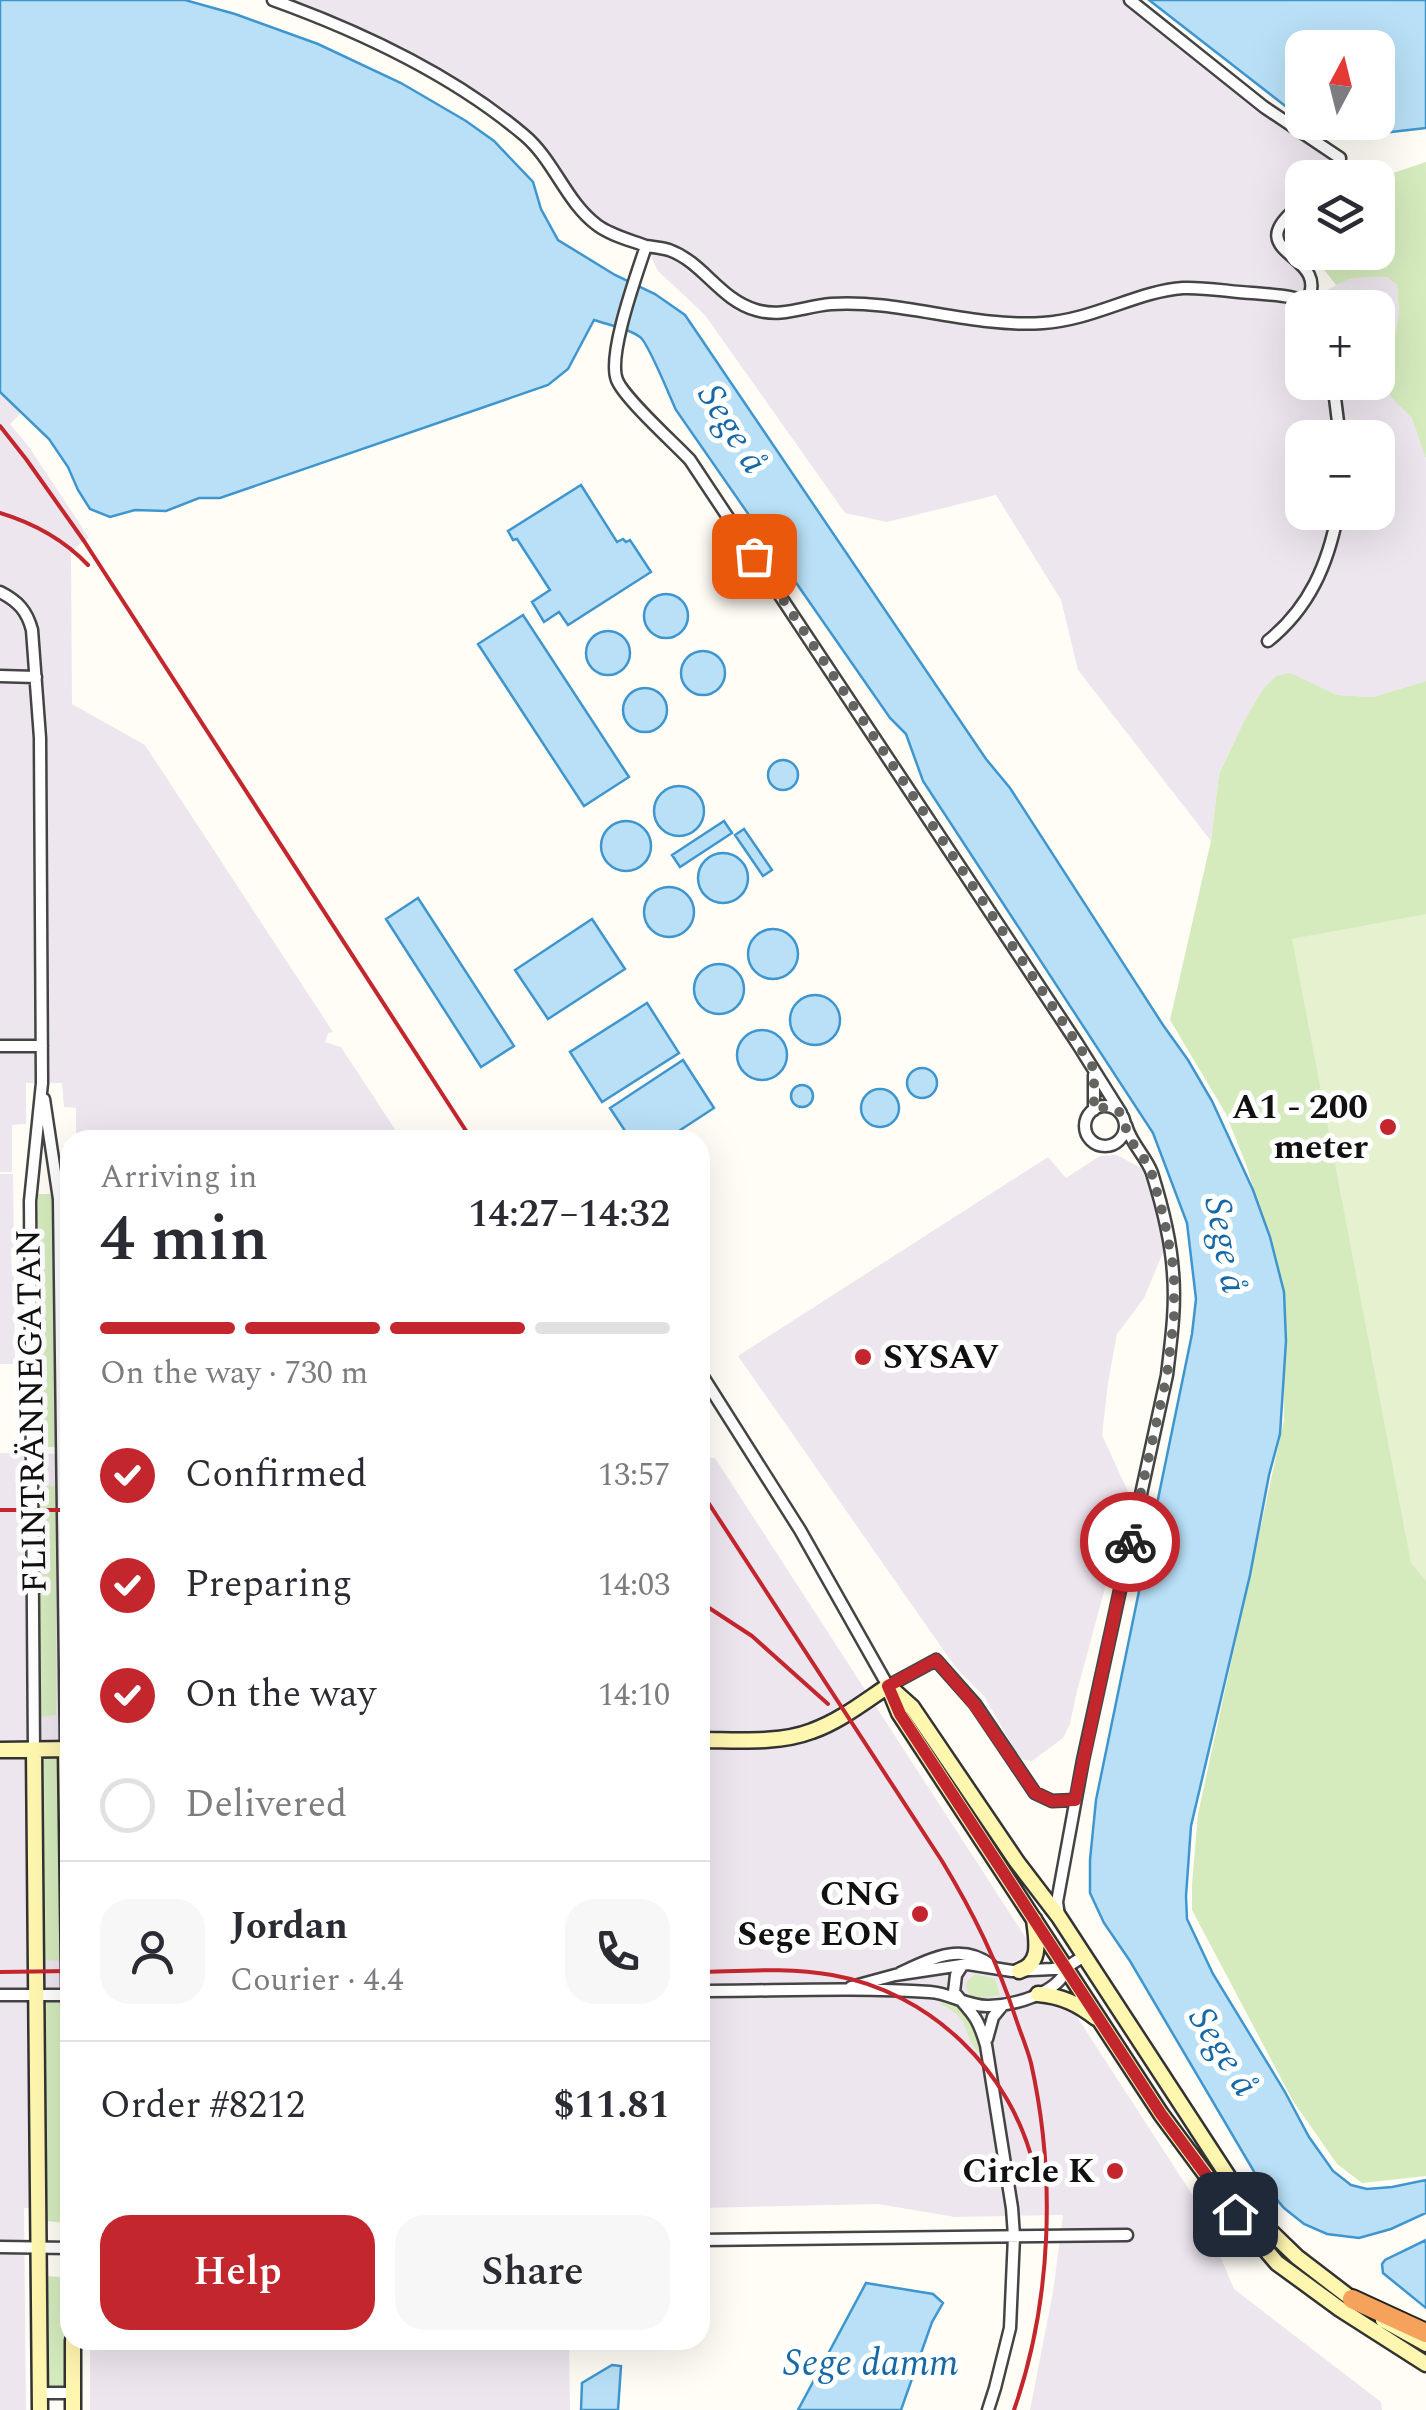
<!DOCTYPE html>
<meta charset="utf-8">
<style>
body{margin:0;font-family:Spectral,serif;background:#f7f7f7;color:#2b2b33;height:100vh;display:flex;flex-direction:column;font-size:38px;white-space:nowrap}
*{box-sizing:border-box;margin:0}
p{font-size:32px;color:#7c7c81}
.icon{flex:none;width:55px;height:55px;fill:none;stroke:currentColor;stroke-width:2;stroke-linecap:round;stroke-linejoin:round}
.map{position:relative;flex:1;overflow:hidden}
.drawer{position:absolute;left:60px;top:1130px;width:650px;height:1220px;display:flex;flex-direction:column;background:#fff;border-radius:30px;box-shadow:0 10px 40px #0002}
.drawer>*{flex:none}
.needle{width:65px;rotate:7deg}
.controls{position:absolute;left:1285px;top:30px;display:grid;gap:20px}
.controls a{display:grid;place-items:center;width:110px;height:110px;border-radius:20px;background:#fff;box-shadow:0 10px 40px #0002;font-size:50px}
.pin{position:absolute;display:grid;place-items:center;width:85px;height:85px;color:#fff;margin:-42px;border-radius:20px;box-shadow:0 5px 15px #0006}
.courier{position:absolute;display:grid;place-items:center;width:100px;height:100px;margin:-50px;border:8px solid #c4262e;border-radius:50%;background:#fff;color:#222;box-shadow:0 2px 12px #0007}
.overview em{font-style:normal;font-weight:600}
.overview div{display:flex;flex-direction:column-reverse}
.overview{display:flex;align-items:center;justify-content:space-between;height:170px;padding:0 40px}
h1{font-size:65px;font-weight:600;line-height:75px}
.bar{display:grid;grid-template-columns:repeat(4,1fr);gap:15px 10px;align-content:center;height:120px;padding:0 40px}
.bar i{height:12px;border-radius:8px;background:#e1e1e2}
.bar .on{background:#c4262e}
.bar p{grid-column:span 4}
.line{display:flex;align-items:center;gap:25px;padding:0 40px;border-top:2px solid #e1e1e2}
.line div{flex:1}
.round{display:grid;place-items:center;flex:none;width:105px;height:105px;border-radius:30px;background:#f7f7f7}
ol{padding:0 40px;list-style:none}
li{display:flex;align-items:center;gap:30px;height:110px}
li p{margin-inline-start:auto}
li .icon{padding:10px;border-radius:50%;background:#c4262e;color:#fff;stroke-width:4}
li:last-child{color:#7c7c81}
li i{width:55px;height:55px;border:5px solid #e1e1e2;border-radius:50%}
.primary-button{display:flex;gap:20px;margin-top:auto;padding:20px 40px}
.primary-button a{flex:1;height:115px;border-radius:30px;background:#c4262e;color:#fff;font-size:40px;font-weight:600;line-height:115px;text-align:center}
.primary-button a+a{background:#f7f7f7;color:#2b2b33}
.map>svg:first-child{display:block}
.industrial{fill:#eee6ef;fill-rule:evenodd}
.green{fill:#d5ebbd}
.pitch{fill:#e6f2cf}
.water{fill:#b9e0f7;stroke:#3f96cf;stroke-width:2.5}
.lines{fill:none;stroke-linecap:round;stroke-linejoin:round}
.street-casing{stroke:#444;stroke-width:15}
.secondary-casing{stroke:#333;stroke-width:19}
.highway-casing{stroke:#222;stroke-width:22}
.street{stroke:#fff;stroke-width:10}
.secondary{stroke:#fff6b0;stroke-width:14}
.highway{stroke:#f5a25d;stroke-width:18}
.rail{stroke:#c4262e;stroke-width:4}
.done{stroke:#646461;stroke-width:10;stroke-dasharray:0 18}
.route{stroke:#c4262e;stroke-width:12}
.poi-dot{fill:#c4262e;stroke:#fff;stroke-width:4}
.labels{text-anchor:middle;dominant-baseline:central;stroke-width:10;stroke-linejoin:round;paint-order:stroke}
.poi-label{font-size:35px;font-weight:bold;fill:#111;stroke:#fff;text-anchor:end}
.street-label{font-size:35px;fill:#111;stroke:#fff}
.water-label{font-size:38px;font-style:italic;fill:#1768a6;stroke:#fff}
</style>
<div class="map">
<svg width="1426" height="2410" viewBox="0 0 1426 2410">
<rect width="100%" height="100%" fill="#fffdf5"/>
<path class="industrial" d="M273,0H1130L1340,158L1335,177L1302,178V204L1276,232L1303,266L1309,299L1351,278L1387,277L1397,285L1399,313L1392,350L1426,459V681L1373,697L1337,695L1320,688L1263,689L1245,719L1219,774L1211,841L1078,670L1061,600L996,495L887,522L845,513L705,315L658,271L646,246L599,227L543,156L445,80ZM1302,308H1378V382H1302ZM1302,438H1378V512H1302Z
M0,392L21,413L10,424L29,447L89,538L77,546L71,554L72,704L145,745L333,1032L328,1033L325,1042L341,1047L402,1140H76V1108L64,1107L62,1083H26V1124L12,1125V1172H0Z
M1117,1155L1141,1168L1158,1204L1167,1243L1144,1298L1117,1334L1108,1383L1102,1435L1130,1496L1076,1695L1070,1724L1063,1738L1032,1761L1020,1759L984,1696L956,1668L738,1356L1048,1157L1066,1178L1100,1156Z
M0,1174H13L14,1247L11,1250L12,1275L14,1277L15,1359H13V1364H0Z
M0,1453L70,1454V2209L24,2208L26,2410H0Z
M700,1458H715L1197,2202L1234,2289L1381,2402L1382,2410H1030L1053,2292L1063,2215L955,2217L878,2204L700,2208Z
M90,2340H569L570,2410H90Z"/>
<path class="green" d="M1426,162V459L1412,418L1390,396L1392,350L1399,313L1397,285L1387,277L1352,278L1336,285L1311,253L1378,252V178Z
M1290,673L1337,695L1373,697L1426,681V2176L1362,2183L1337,2164L1293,2101L1192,1910V1884L1198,1814L1284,1420V1292L1247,1167L1226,1114L1170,1020L1211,841L1219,774L1245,719L1263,689L1276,676Z
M38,1194H52L55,1447H37Z
M37,1485L56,1486V1715L39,1717Z
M40,1756H59L62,1961L43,1960Z
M975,1974L995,1979L1000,1995L976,1999C968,1996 965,1990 967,1981Z
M939,1997C970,2007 974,2023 980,2053C961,2038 974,2019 942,2005Z
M42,2000H63L66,2223L46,2221Z
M45,2276L61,2277L67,2388L45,2389Z"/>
<path class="pitch" d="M1426,914V1581L1411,1563L1292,939Z"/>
<path class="water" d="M0,0H185L235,14L318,44L401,83L466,121L494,141L533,182L541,209L558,240L615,275L655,294L685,315L986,759L1010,788L1163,1025L1188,1060L1212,1101L1253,1190L1270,1237L1284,1292L1286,1341L1280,1434L1269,1475L1250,1575L1191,1826L1186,1896L1187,1919L1213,1974L1285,2092L1309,2137L1333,2171L1351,2185L1367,2189L1392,2187L1426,2180V2213L1391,2229L1359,2238L1327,2234L1304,2224L1284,2208L1256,2175L1130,1961L1104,1923L1090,1893V1860L1096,1800L1192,1334L1196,1299L1187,1223L1153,1133L923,781L906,734L890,718L676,410C670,397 648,342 640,337C628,328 608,325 594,320L568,369L548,385L220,498H199L166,511L135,510L110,517L90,509L78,490L68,467L49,439L0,392Z
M1149,0H1426V128L1356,136L1329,133L1309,123L1378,122V48H1302V119Z
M581,485L617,542L623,539L626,542L630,540L651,572L568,625L559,612L544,622L532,602L550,590L517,539L513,540L508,531Z
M644 616a22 22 0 1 1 44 0a22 22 0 1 1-44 0Z
M523,615L629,777L584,806L478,644Z
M586 653a22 22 0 1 1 44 0a22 22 0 1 1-44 0Z
M681 673a22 22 0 1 1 44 0a22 22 0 1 1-44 0Z
M623 710a22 22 0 1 1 44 0a22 22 0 1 1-44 0Z
M768 775a15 15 0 1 1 30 0a15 15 0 1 1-30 0Z
M654 811a25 25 0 1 1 50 0a25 25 0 1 1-50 0Z
M601 846a25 25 0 1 1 50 0a25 25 0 1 1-50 0Z
M724,821L732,833L680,867L672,855Z
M744,829L772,870L763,876L735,835Z
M698 878a25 25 0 1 1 50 0a25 25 0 1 1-50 0Z
M644 912a25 25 0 1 1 50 0a25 25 0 1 1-50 0Z
M418,898L514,1046L481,1067L386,919Z
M592,919L625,969L548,1019L515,970Z
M748 954a25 25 0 1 1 50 0a25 25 0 1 1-50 0Z
M694 989a25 25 0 1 1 50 0a25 25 0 1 1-50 0Z
M790 1020a25 25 0 1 1 50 0a25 25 0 1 1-50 0Z
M647,1003L679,1053L602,1102L570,1052Z
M737 1055a25 25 0 1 1 50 0a25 25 0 1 1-50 0Z
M683,1060L714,1108L665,1140H631L610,1108Z
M907 1083a15 15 0 1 1 30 0a15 15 0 1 1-30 0Z
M791 1096a11 11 0 1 1 22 0a11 11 0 1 1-22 0Z
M861 1108a19 19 0 1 1 38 0a19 19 0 1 1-38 0Z
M1426,2240V2308L1383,2273L1382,2264L1385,2260Z
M866,2283L933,2294L943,2303L932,2322L901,2410H798Z
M612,2365L621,2366L618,2410H581L582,2383Z"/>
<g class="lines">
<defs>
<path id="street" d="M273,0C359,31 454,76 524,135C554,160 566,202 597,225C610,235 630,240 646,246
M1130,0L1264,107L1340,158L1339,172L1335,178
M1302,204C1233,255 1333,252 1307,301
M1333,382L1340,438
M0,592C18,601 27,611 32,630L40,738L42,1083L30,1201L34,1750
M1268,641C1309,608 1328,565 1338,512
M0,676L36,677
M0,1046H42
M44,1099L59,1199L66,1749
M1085 1126a20 20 0 1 1 40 0a20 20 0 1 1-40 0Z
M1094,1110V1075
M1121,1113L1077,1043L690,460C674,443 624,398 617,380C607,355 637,274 646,246C653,247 662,248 669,250C703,262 720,300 756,310C782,318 805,306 831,304C899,299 972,328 1043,323C1093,320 1138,291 1183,288C1206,287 1230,292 1252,293C1275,295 1298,295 1318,308
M700,1372L800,1530L888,1686L936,1660L975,1704L1035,1793L1052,1801L1075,1800
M1059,1916L1057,1902L1083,1760L1167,1375C1171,1341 1176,1307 1173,1273C1171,1240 1162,1205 1152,1173C1146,1156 1131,1144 1126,1125
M962,1966L956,1975L954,1992C973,2015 977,2015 986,2045L1012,2208L1014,2236L1010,2328L995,2388L988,2410
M900,1973C930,1959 961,1942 991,1965
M851,1987L895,1975L968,1964L1012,1971L1052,1969L1067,1967L1084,1956
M700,1991C776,1991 854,1987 930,1992C950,1993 968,2007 989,2006C1014,2005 1058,1994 1067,1968
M0,1995H70
M987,2039L993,2017L1002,2006
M700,2240L1127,2235
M0,2247L70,2248
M40,2393H73"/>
<path id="secondary" d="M888,1686L899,1713L1161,2114L1235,2214L1277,2263L1340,2309L1426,2364
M893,1690L912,1707L1017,1862L1059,1917L1233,2184L1267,2228L1297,2257L1357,2303
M700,1740C736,1740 778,1744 812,1731C840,1721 864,1702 888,1686
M66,1749L70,2048
M0,1750L70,1749
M34,1750L40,2410
M1019,1971C1043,1963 1036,1939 1034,1919
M1038,1994C1062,1996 1078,2004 1096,2018
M1383,2320L1426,2344
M73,2340V2410"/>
<path id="highway" d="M1352,2299L1426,2333"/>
</defs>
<use href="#street" class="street-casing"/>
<use href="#secondary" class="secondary-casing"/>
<use href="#highway" class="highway-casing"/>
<use href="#street" class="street"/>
<use href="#secondary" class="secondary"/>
<use href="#highway" class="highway"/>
<path class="rail" d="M0,426L26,459L84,541L472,1140
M0,513C33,523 64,540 88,565
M700,1490L942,1861C974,1914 997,1961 1016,2019C1021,2034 1027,2048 1031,2063C1056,2175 1052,2301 1014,2410
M0,1510H70
M700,1602L752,1636L828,1704
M0,1972L70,1971
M700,1972C743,1971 789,1967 832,1975C930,1992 1011,2070 1034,2167"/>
</g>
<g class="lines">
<path class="done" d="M754,556L1094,1069V1110L1110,1106L1121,1113L1129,1138L1150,1167L1164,1218L1174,1271V1318L1167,1375L1130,1542"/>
<path class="route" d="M1130,1542L1075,1800L1052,1801L1035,1793L974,1704L936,1660L888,1686L900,1714L1161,2114L1235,2214"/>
</g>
<g class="poi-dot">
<circle cx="1388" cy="1127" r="10"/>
<circle cx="863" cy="1357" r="10"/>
<circle cx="920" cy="1914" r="10"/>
<circle cx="1115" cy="2171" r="10"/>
</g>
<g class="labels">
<g class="poi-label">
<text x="1368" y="1107">A1 - 200<tspan x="1368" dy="40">meter</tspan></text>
<text x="883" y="1357" text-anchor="start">SYSAV</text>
<text x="900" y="1894">CNG<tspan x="900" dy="40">Sege EON</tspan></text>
<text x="1095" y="2171">Circle K</text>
</g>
<g class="street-label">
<text transform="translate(32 1411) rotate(-91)">FLINTRÄNNEGATAN</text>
</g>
<g class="water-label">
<text transform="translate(732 429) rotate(58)">Sege å</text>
<text transform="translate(1225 1245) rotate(79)">Sege å</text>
<text transform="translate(1223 2052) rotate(58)">Sege å</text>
<text x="871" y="2364">Sege damm</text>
</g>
</g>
</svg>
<div class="controls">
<a><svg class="needle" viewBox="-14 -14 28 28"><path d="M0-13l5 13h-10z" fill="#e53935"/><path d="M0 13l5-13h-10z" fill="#7c7c81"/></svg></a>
<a><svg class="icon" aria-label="layers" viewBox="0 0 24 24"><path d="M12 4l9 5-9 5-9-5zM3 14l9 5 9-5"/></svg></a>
<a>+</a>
<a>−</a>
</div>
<div class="pin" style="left:754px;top:556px;background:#ea580c"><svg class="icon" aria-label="bag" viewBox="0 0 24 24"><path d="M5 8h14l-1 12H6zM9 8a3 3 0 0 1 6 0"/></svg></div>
<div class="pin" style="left:1235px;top:2214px;background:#1f2937"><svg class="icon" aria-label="home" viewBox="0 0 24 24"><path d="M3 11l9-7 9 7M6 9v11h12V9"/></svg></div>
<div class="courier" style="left:1130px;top:1542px"><svg class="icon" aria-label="bike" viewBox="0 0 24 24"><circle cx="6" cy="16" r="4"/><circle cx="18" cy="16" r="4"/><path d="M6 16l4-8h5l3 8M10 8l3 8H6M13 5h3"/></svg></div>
<section class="drawer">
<div class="overview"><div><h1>4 min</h1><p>Arriving in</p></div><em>14:27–14:32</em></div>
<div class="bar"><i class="on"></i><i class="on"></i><i class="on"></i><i></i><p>On the way · 730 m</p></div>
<ol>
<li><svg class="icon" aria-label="check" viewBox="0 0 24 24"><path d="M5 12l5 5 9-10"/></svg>Confirmed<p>13:57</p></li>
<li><svg class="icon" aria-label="check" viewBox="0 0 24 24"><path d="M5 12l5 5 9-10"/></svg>Preparing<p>14:03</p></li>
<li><svg class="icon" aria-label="check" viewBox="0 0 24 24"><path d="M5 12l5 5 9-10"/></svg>On the way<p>14:10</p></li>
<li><i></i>Delivered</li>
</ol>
<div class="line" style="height:180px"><a class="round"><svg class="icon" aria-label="person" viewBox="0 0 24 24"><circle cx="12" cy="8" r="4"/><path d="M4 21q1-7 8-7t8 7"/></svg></a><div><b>Jordan</b><p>Courier · 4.4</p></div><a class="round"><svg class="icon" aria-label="phone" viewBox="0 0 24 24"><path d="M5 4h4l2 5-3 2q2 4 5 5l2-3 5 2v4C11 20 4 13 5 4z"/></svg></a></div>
<div class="line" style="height:130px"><div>Order #8212</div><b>$11.81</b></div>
<div class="primary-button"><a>Help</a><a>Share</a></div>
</section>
</div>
